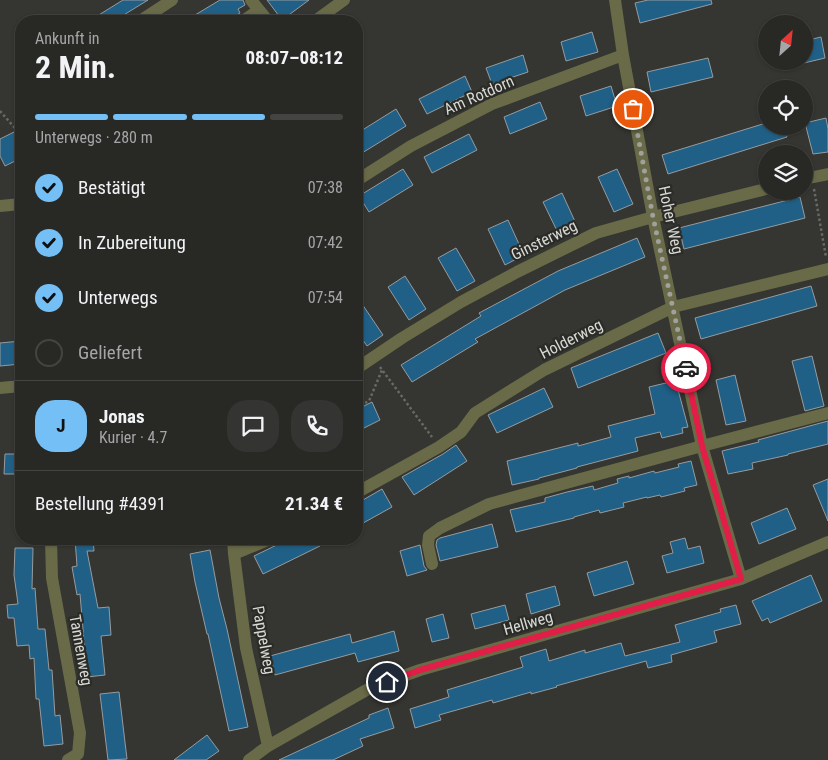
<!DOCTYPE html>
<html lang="de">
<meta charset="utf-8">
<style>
body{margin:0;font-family:"Roboto Condensed",sans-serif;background:#343432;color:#f1f3f6;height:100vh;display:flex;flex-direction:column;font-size:19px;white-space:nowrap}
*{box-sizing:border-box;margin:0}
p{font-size:16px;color:#a5a6a7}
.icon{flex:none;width:28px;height:28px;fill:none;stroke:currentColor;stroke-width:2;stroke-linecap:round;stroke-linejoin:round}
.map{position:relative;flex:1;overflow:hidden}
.sheet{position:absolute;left:15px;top:15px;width:348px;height:530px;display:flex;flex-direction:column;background:#282825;border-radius:20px;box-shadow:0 1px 4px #0004,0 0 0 1px #444442}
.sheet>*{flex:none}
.needle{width:32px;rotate:27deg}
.controls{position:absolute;left:758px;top:15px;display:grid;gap:10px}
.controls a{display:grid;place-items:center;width:55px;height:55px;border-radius:50%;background:#282825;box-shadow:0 1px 4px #0004,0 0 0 1px #444442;font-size:25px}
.pin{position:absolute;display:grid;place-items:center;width:42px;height:42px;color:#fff;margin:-21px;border:2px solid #fff;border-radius:50%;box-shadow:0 1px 5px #0007}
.courier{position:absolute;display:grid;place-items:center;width:50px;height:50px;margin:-25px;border:4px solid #e11d48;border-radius:50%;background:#fff;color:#222;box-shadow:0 1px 6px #0007}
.head em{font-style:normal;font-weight:700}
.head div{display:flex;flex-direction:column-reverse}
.head{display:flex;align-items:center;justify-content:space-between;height:85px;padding:0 20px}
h1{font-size:32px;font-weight:700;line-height:38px}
.bar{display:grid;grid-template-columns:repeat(4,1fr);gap:8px 5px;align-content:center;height:60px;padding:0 20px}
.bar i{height:6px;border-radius:4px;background:#444442}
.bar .selected{background:#74c0f6}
.bar p{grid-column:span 4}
.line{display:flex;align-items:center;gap:12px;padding:0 20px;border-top:1px solid #444442}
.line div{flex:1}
.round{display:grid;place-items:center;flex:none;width:52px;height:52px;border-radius:20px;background:#343432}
ol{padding:0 20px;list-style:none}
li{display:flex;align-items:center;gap:15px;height:55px}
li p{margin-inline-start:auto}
li .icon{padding:5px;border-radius:50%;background:#74c0f6;color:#111;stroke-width:4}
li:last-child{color:#a5a6a7}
li i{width:28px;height:28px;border:2px solid #444442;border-radius:50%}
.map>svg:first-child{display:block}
.building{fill:#206087;stroke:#969b9e}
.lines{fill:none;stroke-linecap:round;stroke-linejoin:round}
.path{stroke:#696965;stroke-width:2.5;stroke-dasharray:2.5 2.5;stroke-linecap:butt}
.minor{stroke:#696a47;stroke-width:12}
.done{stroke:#a0a09c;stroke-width:5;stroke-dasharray:0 9}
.route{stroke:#e11d48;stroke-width:6}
.labels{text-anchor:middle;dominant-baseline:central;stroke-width:4.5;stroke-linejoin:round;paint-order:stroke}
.street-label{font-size:16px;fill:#d9d9d6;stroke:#2b2b27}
</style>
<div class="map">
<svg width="828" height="760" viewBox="0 0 828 760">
<rect width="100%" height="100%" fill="#353531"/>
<path class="building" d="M123,0H148L114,21H89Z
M220,0H243L245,5L238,9L240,13L226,21H185Z
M267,0H309L282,20Z
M648,0H711L712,4L640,23L635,3Z
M592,32L598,52L566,61L561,42Z
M821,37L825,58L804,63V41Z
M523,55L528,72L492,84L486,68Z
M708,58L713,77L651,92L647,72Z
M465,76L472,92L427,114L419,99Z
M611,86L617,106L586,116L580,96Z
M540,102L547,119L510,134L504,117Z
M396,109L406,126L362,153L356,144V134Z
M826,118L828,129V152L813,154L805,123Z
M766,123V126H784L787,137L668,174L662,155Z
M14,132L21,148V158L5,166L0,156V139Z
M469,134L477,150L432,173L424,157Z
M403,169L413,185L369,212L359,196Z
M617,169L633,204L614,212L598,177Z
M562,193L578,228L560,237L543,202Z
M800,197L805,218L684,249L679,228Z
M508,220L524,255L505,265L488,229Z
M637,238L645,257L565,290L475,339L478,342L412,382L401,365L481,316L479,313L558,271Z
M456,248L475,281L457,291L438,258Z
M405,276L426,309L409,320L388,287Z
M811,286L817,306L701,339L695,318Z
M356,295L383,335L367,346L356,330Z
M658,333L666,353L578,388L571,368Z
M21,341V364L0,366V343Z
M812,356L824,406L805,411L792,361Z
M735,375L746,421L726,425L716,380Z
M670,382L672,387L677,386L688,427L682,428L683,433L662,438L660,432L635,438L638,451L577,467V468L539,478V479L512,485L507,461L578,443V446L611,437L608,426L655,414L649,387Z
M544,388L553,407L497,433L488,415Z
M372,402L380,420L356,432V410Z
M828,421V444L788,454V455L752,463L753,469L728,474L722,451L759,442L758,440Z
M456,445L467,461L414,495L402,477L443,454Z
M5,454H21V474H4Z
M691,461L697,485L684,488L685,491L661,497L660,495L647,498V497L623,503L624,507L600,513L599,510L574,517V518L516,532L510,510L545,502V498L567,492L593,486L594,490L618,483L617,479L629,476V478L654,471L655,473L679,467L678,464Z
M828,479V521L813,485Z
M382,489L392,507L356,527V504Z
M787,508L796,529L759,544L751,523Z
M492,524L498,547L440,561L436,545L437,540L440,538Z
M685,538L688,549L700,546L704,563L667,573L662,556L673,553L670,542Z
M75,539H93L94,551H87L98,608L109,607L111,635L101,636L105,675L87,677L80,594L77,595L72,567L77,566Z
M289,539H316L320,546L263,574L254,556Z
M420,545L424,566L427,570L407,576L400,551Z
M15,548H33L32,589L35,588L38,629H45L49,670H52L55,716L60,715L63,744L44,746L39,699H36L34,658L30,659L29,645L17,646L14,618H8L7,605L18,604L14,575Z
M210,550L219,598L227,629L248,727L229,731L208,634H207L195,582L190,554Z
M627,561L634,584L594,596L587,573Z
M811,575L822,601L770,623L768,618L762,621L752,601Z
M555,586L560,605L531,614L526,594Z
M505,605L509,620L475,629L471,614Z
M736,605L741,624L714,631L717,642L671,655L672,662L648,668L646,661L556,686L557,687L531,694V692L493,703L492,700L439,715L441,720L415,728L410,709L449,697L447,690L523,667L520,657L546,649L549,661L585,650V653L621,643L625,656L680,642L675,625L721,612L720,609Z
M443,614L449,638L432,642L426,619Z
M394,631L399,651L358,662L355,653L275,675L270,656L350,634L352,643Z
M119,692L127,759L108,760L100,694Z
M388,708L394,728L360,739L363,746L333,760H279L369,718V715Z
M207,735L219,751L206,760H174Z"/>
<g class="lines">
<path class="path" d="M0,111L21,135
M814,189L826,257
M380,367L432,437
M356,407L369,401L382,370"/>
<path class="minor" d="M251,0L268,21
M615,0L623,55L653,217L702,446L741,579
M143,21V19L172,0
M243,21L259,10
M315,21L344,0
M804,179L828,174
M356,181L411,146L492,104L623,55
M0,206L21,204
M356,369L402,338L461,302L517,272L596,233L653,217L766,189
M0,388L21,386
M356,493L439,447L461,432L475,413L544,370L673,307L828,269
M51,539L52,578L80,733L78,754L68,760
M233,539L234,554L246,648L268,746
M234,554L270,539
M432,564L428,545L429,536L440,528L489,504L702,446L828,413
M249,760L268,746L370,688L420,670L741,579L828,542"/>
</g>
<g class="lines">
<path class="done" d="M633,109L653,217L686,368"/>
<path class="route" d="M387,682L420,670L741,579L702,446L686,368"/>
</g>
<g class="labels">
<g class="street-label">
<text transform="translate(479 95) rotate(-24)">Am Rotdorn</text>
<text transform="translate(671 220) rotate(78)">Hoher Weg</text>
<text transform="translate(544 240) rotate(-26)">Ginsterweg</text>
<text transform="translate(571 339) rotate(-27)">Holderweg</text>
<text transform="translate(528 623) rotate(-16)">Hellweg</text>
<text transform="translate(264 640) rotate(80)">Pappelweg</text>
<text transform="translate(81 650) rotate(80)">Tannenweg</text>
</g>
</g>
</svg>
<div class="controls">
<a><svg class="needle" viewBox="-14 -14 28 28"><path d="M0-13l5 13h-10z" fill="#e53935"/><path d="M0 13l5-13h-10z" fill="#a5a6a7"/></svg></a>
<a><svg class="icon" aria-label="locate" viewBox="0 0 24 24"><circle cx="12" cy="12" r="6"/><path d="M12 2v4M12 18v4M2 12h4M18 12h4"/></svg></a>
<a><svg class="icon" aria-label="layers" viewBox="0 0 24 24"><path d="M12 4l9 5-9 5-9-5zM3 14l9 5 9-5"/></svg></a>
</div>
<div class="pin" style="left:633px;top:109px;background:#ea580c"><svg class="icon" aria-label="bag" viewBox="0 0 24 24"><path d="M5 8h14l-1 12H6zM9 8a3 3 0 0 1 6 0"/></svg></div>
<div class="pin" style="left:387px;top:682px;background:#1f2937"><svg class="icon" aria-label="home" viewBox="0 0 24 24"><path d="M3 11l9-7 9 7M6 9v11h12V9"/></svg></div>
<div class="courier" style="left:686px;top:368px"><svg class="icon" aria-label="car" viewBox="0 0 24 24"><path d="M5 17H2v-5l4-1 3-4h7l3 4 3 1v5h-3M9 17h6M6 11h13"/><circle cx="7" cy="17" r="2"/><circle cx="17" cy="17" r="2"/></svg></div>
<section class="sheet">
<div class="head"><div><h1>2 Min.</h1><p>Ankunft in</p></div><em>08:07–08:12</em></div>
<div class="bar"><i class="selected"></i><i class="selected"></i><i class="selected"></i><i></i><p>Unterwegs · 280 m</p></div>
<ol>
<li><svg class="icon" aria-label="check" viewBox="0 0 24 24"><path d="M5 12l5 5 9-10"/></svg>Bestätigt<p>07:38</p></li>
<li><svg class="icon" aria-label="check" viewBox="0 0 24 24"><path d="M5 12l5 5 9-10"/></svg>In Zubereitung<p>07:42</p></li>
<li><svg class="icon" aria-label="check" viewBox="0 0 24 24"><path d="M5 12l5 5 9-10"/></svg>Unterwegs<p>07:54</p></li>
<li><i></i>Geliefert</li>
</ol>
<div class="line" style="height:90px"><b class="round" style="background:#74c0f6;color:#111">J</b><div><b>Jonas</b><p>Kurier · 4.7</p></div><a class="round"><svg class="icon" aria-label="chat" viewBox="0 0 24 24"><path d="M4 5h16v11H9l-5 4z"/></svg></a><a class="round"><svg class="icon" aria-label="phone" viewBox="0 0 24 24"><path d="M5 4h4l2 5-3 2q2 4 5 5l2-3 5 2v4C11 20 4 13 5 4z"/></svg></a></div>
<div class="line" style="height:65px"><div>Bestellung #4391</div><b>21.34 €</b></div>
</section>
</div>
